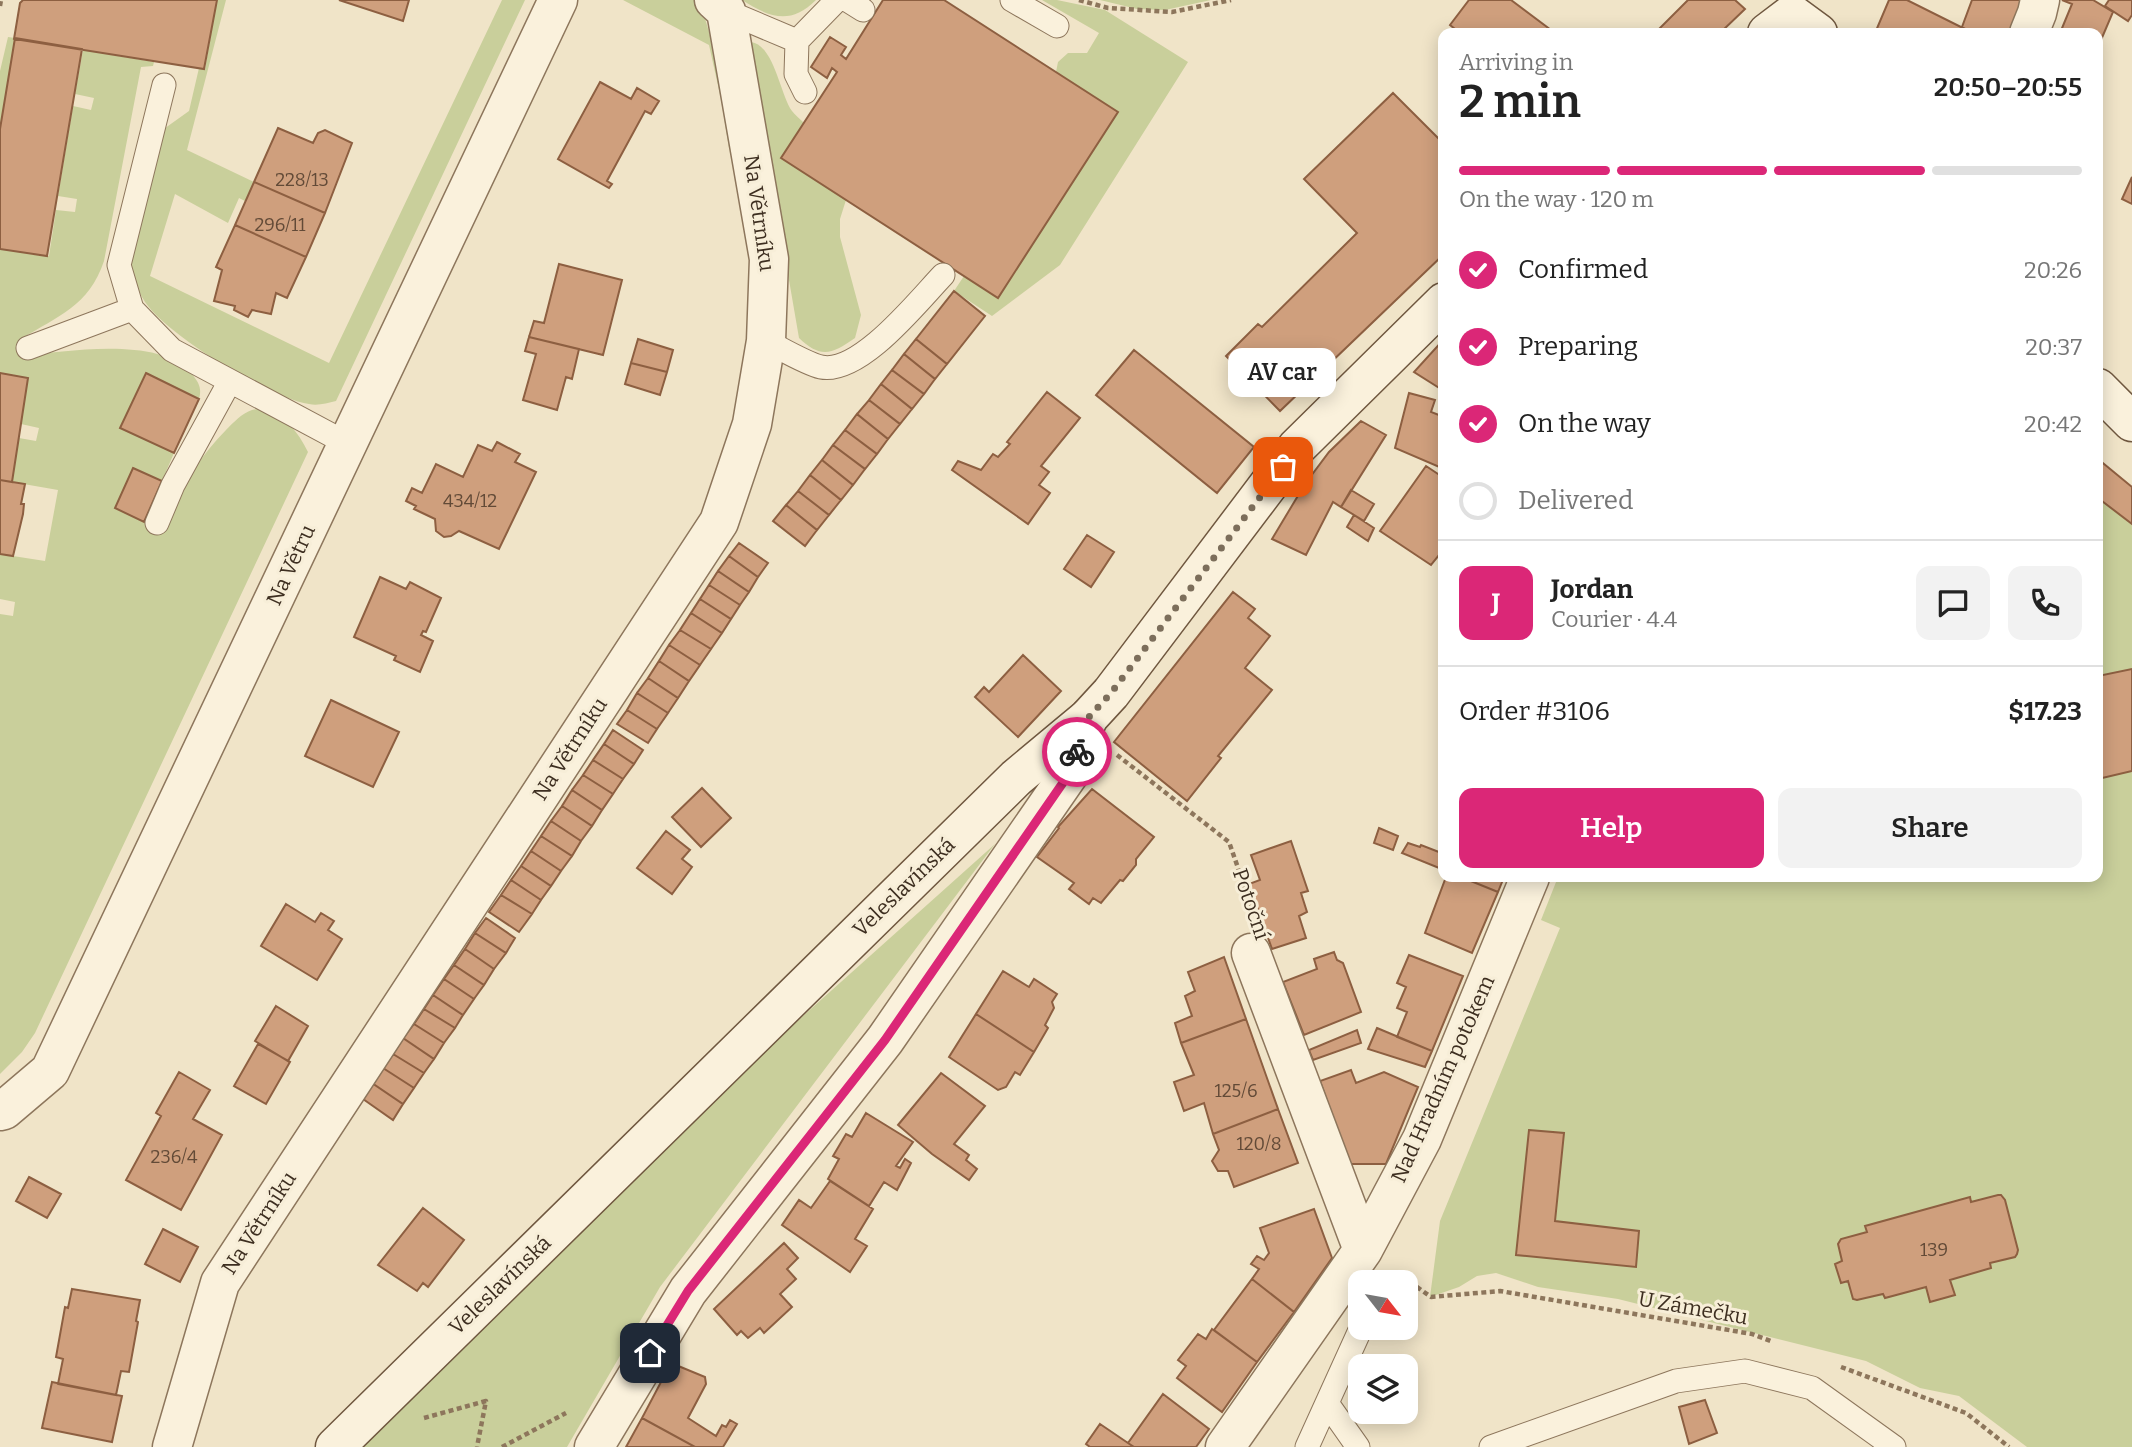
<!DOCTYPE html>
<meta charset="utf-8">
<style>
body{margin:0;font-family:Bitter,serif;background:#f2f2f2;color:#222;height:100vh;display:flex;flex-direction:column;font-size:26px;white-space:nowrap}
*{box-sizing:border-box;margin:0}
p{font-size:23px;color:#767676}
.icon{flex:none;width:38px;height:38px;fill:none;stroke:currentColor;stroke-width:2;stroke-linecap:round;stroke-linejoin:round}
.map{position:relative;flex:1;overflow:hidden}
.drawer{position:absolute;left:1438px;top:28px;width:665px;height:854px;display:flex;flex-direction:column;background:#fff;border-radius:14px;box-shadow:0 4px 18px #0003}
.drawer>*{flex:none}
.needle{width:46px;rotate:121deg}
.controls{position:absolute;left:1348px;top:1270px;display:grid;gap:14px}
.controls a{display:grid;place-items:center;width:70px;height:70px;border-radius:14px;background:#fff;box-shadow:0 4px 18px #0003;font-size:35px}
.pin{position:absolute;display:grid;place-items:center;width:60px;height:60px;color:#fff;margin:-30px;border-radius:14px;box-shadow:0 4px 10px #0006}
.courier{position:absolute;display:grid;place-items:center;width:70px;height:70px;margin:-35px;border:5px solid #db2777;border-radius:50%;background:#fff;color:#222;box-shadow:0 2px 9px #0007}
.bubble{position:absolute;height:49px;border-radius:14px;background:#fff;box-shadow:0 4px 18px #0003;font-size:23px;font-weight:600;line-height:49px;text-align:center}
.overview em{font-style:normal;font-weight:600}
.overview div{display:flex;flex-direction:column-reverse}
.overview{display:flex;align-items:center;justify-content:space-between;height:119px;padding:0 21px}
h1{font-size:46px;font-weight:600;line-height:52px}
.bar{display:grid;grid-template-columns:repeat(4,1fr);gap:10px 7px;align-content:center;height:84px;padding:0 21px}
.bar i{height:9px;border-radius:5px;background:#e0e0e0}
.bar .current{background:#db2777}
.bar p{grid-column:span 4}
.line{display:flex;align-items:center;gap:18px;padding:0 21px;border-top:2px solid #e0e0e0}
.line div{flex:1}
.round{display:grid;place-items:center;flex:none;width:74px;height:74px;border-radius:14px;background:#f2f2f2}
ol{padding:0 21px;list-style:none}
li{display:flex;align-items:center;gap:21px;height:77px}
li p{margin-inline-start:auto}
li .icon{padding:7px;border-radius:50%;background:#db2777;color:#fff;stroke-width:4}
li:last-child{color:#767676}
li i{width:38px;height:38px;border:4px solid #e0e0e0;border-radius:50%}
.button{display:flex;gap:14px;margin-top:auto;padding:14px 21px}
.button a{flex:1;height:80px;border-radius:14px;background:#db2777;color:#fff;font-size:28px;font-weight:600;line-height:80px;text-align:center}
.button a+a{background:#f2f2f2;color:#222}
.map>svg:first-child{display:block}
.green{fill:#c9cf9b;fill-rule:evenodd}
.building{fill:#cf9f7d;stroke:#8d5f41;stroke-width:2}
.lines{fill:none;stroke-linecap:round;stroke-linejoin:round}
.lane-casing{stroke:#8d765c;stroke-width:25}
.street-casing{stroke:#8d765c;stroke-width:41}
.secondary-casing{stroke:#6f573f;stroke-width:41}
.path{stroke:#8d765c;stroke-width:4.5;stroke-dasharray:5 3.5;stroke-linecap:butt}
.lane{stroke:#faf1dc;stroke-width:23}
.street{stroke:#faf1dc;stroke-width:38}
.secondary{stroke:#faf1dc;stroke-width:38}
.done{stroke:#7c6e5b;stroke-width:7;stroke-dasharray:0 12.6}
.route{stroke:#db2777;stroke-width:9}
.labels{text-anchor:middle;dominant-baseline:central;stroke-width:6;stroke-linejoin:round;paint-order:stroke}
.number-label{font-size:18px;fill:#624a37}
.street-label{font-size:21px;fill:#3d2e20;stroke:#f7eed8}
</style>
<div class="map">
<svg width="2132" height="1447" viewBox="0 0 2132 1447">
<rect width="100%" height="100%" fill="#f0e4c8"/>
<path class="green" d="M217,0H226L187,150L254,182L245,201L239,198L228,223L175,194L150,276L329,363L502,0H525L336,401C327,403 318,406 309,404C269,398 167,335 145,302C136,288 132,272 130,256L161,131L189,111L199,68L205,69Z
M623,0H695L702,8L720,70L730,154L721,99L709,45Z
M742,0H816C790,26 769,17 742,0Z
M1042,0H1057L1105,10L1188,62L1060,265L992,316L954,291L964,276L998,298L1118,112L1056,72L1058,62L1068,53H1087L1099,33Z
M1100,0H1211L1165,10L1137,9Z
M8,37L15,38L0,130V71Z
M751,42C774,45 780,94 792,111C795,115 800,119 804,123L782,158L846,200L840,219V237L861,315L855,338C832,354 821,359 799,338L749,48Z
M83,50L154,62L153,66L141,67L104,261C89,306 58,316 21,339L23,356C68,351 161,336 192,374C199,383 202,388 199,399L145,374L120,427L174,453L162,481L133,469L144,522L163,529C179,490 197,460 226,430C233,423 242,413 252,410C278,403 299,433 308,452L35,1033L22,1052L0,1074V614L13,616L15,602L0,599V554L45,561L58,490L12,482L19,438L36,441L39,428L21,424L28,378L0,373V248L49,256L56,210L75,212L77,199L58,196L73,106L91,110L94,98L75,94Z
M2098,498L2132,524V669L2098,676Z
M2132,771V1447H2027L1959,1396L1920,1388L1866,1361L1618,1299L1538,1287L1496,1273L1477,1276L1459,1287L1430,1297L1440,1221L1560,928L1541,920L1558,877H2098V779ZM1529,1130L1564,1134L1555,1221L1639,1231L1636,1266L1516,1254ZM1998,1195H2002L2005,1200L2018,1250L2015,1257L1990,1263L1991,1268L1950,1280L1954,1295L1930,1302L1926,1287L1885,1298L1883,1294L1857,1300L1853,1299L1848,1281L1841,1282L1835,1264L1842,1261L1838,1243L1842,1239L1867,1232L1866,1226L1970,1197L1971,1202Z
M995,844L660,1287L567,1447H359L765,1050Z"/>
<path class="building" d="M23,0H217L204,69L14,39L20,3Z
M339,0H409L403,21Z
M883,0H944L1118,112L998,298L781,158L837,72L832,68L827,78L811,67L830,37L846,47L841,55L846,59Z
M1469,0H1511L1555,33H1460L1450,25Z
M1688,0H1735L1745,9L1720,33H1657L1656,32Z
M1889,0H1907L1969,31L1968,33H1875Z
M1972,0H2027L2016,33H1968L1969,31L1962,27Z
M2062,0H2093L2113,12L2098,47V33H2060L2072,4Z
M2109,0H2132V15L2128,21L2105,6Z
M15,38L82,49L47,256L0,249V129Z
M600,82L631,99L637,88L659,101L651,114L645,111L607,181L612,184L609,188L558,159Z
M1393,93L1444,144V254L1280,411L1226,356L1258,324L1262,327L1357,233L1304,179Z
M278,128L313,143L318,133L325,130L352,143L325,213L254,182Z
M2132,177V204L2122,199Z
M254,182L325,213L306,257L235,225Z
M235,225L306,257L287,298L276,293L271,314L252,310L248,317L234,310L235,306L214,301L222,270L216,267Z
M559,264L622,280L603,355L529,337L534,321L544,323Z
M954,291L985,316L947,364L916,339Z
M529,337L579,349L572,379L566,377L557,410L523,400L536,354L525,351Z
M638,339L673,350L667,372L631,363Z
M916,339L947,364L935,379L904,354Z
M1444,339V391L1414,372Z
M1134,350L1254,447L1217,493L1096,395Z
M904,354L935,379L924,394L892,370Z
M631,363L667,372L660,395L625,384Z
M892,370L924,394L912,409L881,384Z
M0,373L28,378L12,482L0,480Z
M146,373L199,399L174,453L120,428Z
M881,384L912,409L900,424L869,400Z
M1047,392L1080,418L1041,466L1049,472L1039,485L1050,493L1028,524L952,470L958,461L981,470L993,454L998,457L1010,444L1007,442Z
M1409,393L1435,400L1431,412L1444,417V469L1395,448Z
M869,400L900,424L888,439L857,414Z
M857,414L888,439L877,454L845,430Z
M1361,421L1386,435L1341,507L1333,502L1306,555L1272,539L1305,484L1329,452Z
M845,430L877,454L865,469L833,445Z
M497,442L520,454L515,462L536,472L499,549L459,531L451,536L444,537L436,531L435,519L414,509L416,506L406,501L412,488L422,493L436,464L463,477L478,445L492,451Z
M833,445L865,469L853,485L822,460Z
M2098,459L2132,487V524L2098,498Z
M822,460L853,485L841,500L810,475Z
M1426,466L1444,478V549L1431,565L1380,531Z
M133,468L162,481L144,522L115,508Z
M810,475L841,500L829,515L798,491Z
M0,480L25,484L21,504H24L23,514L13,556L0,554Z
M1351,490L1374,504L1364,521L1341,507Z
M798,491L829,515L817,530L786,505Z
M786,505L817,530L805,546L773,521Z
M1354,515L1374,528L1368,541L1347,527Z
M1087,535L1114,552L1091,587L1064,569Z
M739,543L768,563L758,577L729,556Z
M729,556L758,577L749,592L718,571Z
M718,571L749,592L740,605L709,585Z
M380,577L406,589L410,582L441,598L426,632L423,631L421,635L433,641L420,672L394,660L396,656L354,637Z
M709,585L740,605L731,619L700,599Z
M1233,592L1255,609L1248,618L1270,636L1245,668L1272,690L1218,756L1221,758L1187,801L1114,742Z
M700,599L731,619L722,633L691,613Z
M691,613L722,633L711,649L680,630Z
M680,630L711,649L700,665L669,645Z
M669,645L700,665L689,681L659,661Z
M1023,655L1061,691L1018,737L975,697L984,687L989,692Z
M659,661L689,681L678,698L648,678Z
M2132,669V771L2098,779V676Z
M648,678L678,698L668,713L637,693Z
M637,693L668,713L657,729L627,710Z
M331,700L399,732L373,787L305,756Z
M627,710L657,729L648,743L617,724Z
M613,730L643,750L634,764L604,744Z
M604,744L634,764L623,779L593,760Z
M593,760L623,779L613,794L583,775Z
M583,775L613,794L602,810L572,790Z
M702,788L731,818L701,847L672,817Z
M1092,789L1154,837L1136,859V865L1123,881L1120,880L1101,903L1093,898L1089,904L1069,889L1074,883L1037,857L1059,828L1058,827Z
M572,790L602,810L592,826L562,806Z
M562,806L592,826L581,841L551,821Z
M551,821L581,841L572,856L541,836Z
M1379,828L1398,836L1393,850L1374,843Z
M666,831L690,850L682,859L692,867L672,894L637,868Z
M541,836L572,856L561,871L531,851Z
M1291,841L1308,891L1301,893L1307,912L1299,916L1306,938L1272,949L1249,884L1260,880L1251,855Z
M1408,843L1420,847L1421,845L1444,854V870L1402,853Z
M531,851L561,871L551,886L521,866Z
M521,866L551,886L541,900L511,880Z
M1446,877H1461L1498,892L1472,953L1425,933Z
M1461,877H1504L1498,892Z
M511,880L541,900L532,914L501,895Z
M501,895L532,914L519,932L489,912Z
M286,904L315,922L321,913L334,921L328,930L342,939L317,980L261,946Z
M486,918L515,938L506,953L475,933Z
M475,933L506,953L494,969L465,949Z
M465,949L494,969L484,985L454,965Z
M1334,952L1337,960L1343,963L1361,1012L1304,1035L1283,982L1317,969L1314,959Z
M1409,955L1463,976L1432,1051L1397,1037L1407,1012L1397,1008L1406,987L1397,983Z
M1224,957L1246,1019L1181,1043L1175,1023L1192,1016L1185,996L1195,991L1188,972Z
M454,965L484,985L474,999L444,979Z
M1003,971L1029,987L1034,979L1057,994L1052,1002L1054,1008L1045,1025L1048,1028L1034,1052L976,1014Z
M444,979L474,999L463,1015L433,995Z
M433,995L463,1015L455,1028L424,1009Z
M276,1006L308,1026L288,1061L255,1041Z
M424,1009L455,1028L444,1043L414,1024Z
M976,1014L1034,1052L1020,1075L1015,1072L1006,1087L998,1090L949,1057Z
M1246,1019L1278,1109L1213,1134L1204,1103L1184,1111L1174,1082L1194,1075L1181,1043Z
M414,1024L444,1043L434,1059L403,1038Z
M1377,1028L1432,1051L1425,1067L1368,1049Z
M1357,1030L1361,1043L1313,1060L1309,1050Z
M403,1038L434,1059L424,1073L393,1054Z
M258,1044L290,1062L266,1104L234,1086Z
M393,1054L424,1073L414,1088L383,1068Z
M383,1068L414,1088L403,1104L372,1083Z
M1351,1070L1356,1083L1384,1072L1418,1087L1386,1164H1349L1320,1081Z
M179,1072L210,1090L193,1119L222,1135L181,1210L126,1180L161,1116L156,1113Z
M941,1073L985,1106L954,1144L969,1155L966,1160L977,1169L969,1180L932,1154L898,1125Z
M372,1083L403,1104L393,1120L363,1099Z
M1278,1109L1298,1163L1234,1187L1228,1171H1218L1212,1161L1219,1150L1213,1134Z
M866,1113L913,1142L896,1166L900,1168L905,1159L911,1163L897,1190L884,1182L869,1206L828,1179L839,1159L833,1156L846,1134L852,1137Z
M1529,1130L1564,1133L1555,1221L1639,1231L1636,1267L1516,1255Z
M29,1177L61,1194L47,1218L16,1201Z
M830,1181L873,1209L855,1239L867,1246L850,1272L782,1225L799,1200L811,1208Z
M1998,1195H2001L2005,1200L2018,1250L2017,1254L2015,1257L1990,1263L1991,1268L1950,1280L1955,1295L1930,1302L1926,1287L1885,1298L1883,1294L1857,1300L1853,1299L1848,1281L1841,1283L1835,1264L1842,1261L1838,1244L1841,1239L1867,1232L1865,1226L1970,1197L1971,1202Z
M423,1208L464,1240L428,1287L423,1283L417,1291L378,1265Z
M1314,1209L1332,1258L1294,1312L1252,1279L1259,1269L1251,1264L1257,1256L1264,1260L1269,1253L1260,1228Z
M163,1229L198,1247L180,1282L145,1264Z
M784,1243L798,1258L787,1269L796,1279L780,1294L792,1307L764,1333L760,1328L748,1338L741,1331L737,1335L714,1309Z
M1252,1279L1294,1312L1257,1362L1214,1330Z
M72,1289L140,1300L136,1321L138,1322L129,1372L121,1371L116,1395L58,1384L63,1359L56,1357L65,1307L68,1308Z
M1212,1329L1257,1362L1222,1412L1177,1378L1186,1366L1178,1360L1198,1334L1206,1339Z
M671,1363L705,1377L706,1384L688,1418L716,1436L722,1425L726,1427L730,1420L737,1424L723,1447H695L642,1418Z
M52,1382L122,1396L112,1442L42,1428Z
M1163,1394L1209,1429L1196,1447H1134L1128,1443Z
M1705,1400L1717,1433L1689,1444L1679,1407Z
M642,1418L695,1447H626Z
M1100,1424L1128,1443L1134,1447H1090L1086,1444Z"/>
<g class="lines">
<defs>
<path id="lane" d="M847,0L863,10
M1012,0L1057,26
M726,11L797,41L837,0
M797,41L796,74L805,92
M164,85L119,265L132,309L172,350L348,444
M766,341C780,348 807,364 821,367C860,375 918,301 943,275
M28,348L132,309
M157,523L173,485L230,381
M1327,1403L1358,1447
M1307,1447L1361,1328
M1491,1447L1676,1381L1745,1371L1812,1388L1894,1447"/>
<path id="street" d="M2029,33L2037,13L2040,0
M1251,953L1363,1250
M0,1111L4,1110L50,1071L558,0
M172,1447L220,1283L719,522L752,424L766,341L769,259L726,11L714,0
M594,1447L688,1291L885,1040L1069,774L1088,718
M1225,1447L1363,1250L1422,1139L1530,877"/>
<path id="secondary" d="M1767,33L1792,14L1818,33
M2098,388L2132,422
M335,1447L1016,778L1088,718L1111,693L1297,447L1444,302"/>
</defs>
<use href="#lane" class="lane-casing"/>
<use href="#street" class="street-casing"/>
<use href="#secondary" class="secondary-casing"/>
<path class="path" d="M1079,0L1108,8L1172,12L1231,0
M0,6L1,0
M1117,755L1229,842L1254,914
M1396,1272L1431,1297L1500,1291L1752,1334L1773,1342
M1841,1367L1966,1413L2009,1447
M424,1418L486,1401L477,1447
M502,1447L566,1413"/>
<use href="#lane" class="lane"/>
<use href="#street" class="street"/>
<use href="#secondary" class="secondary"/>
</g>
<g class="lines">
<path class="done" d="M1077,752L1088,718L1111,693L1283,467"/>
<path class="route" d="M650,1353L688,1291L885,1040L1069,774L1077,752"/>
</g>
<g class="labels">
<g class="number-label">
<text x="302" y="180">228/13</text>
<text x="280" y="225">296/11</text>
<text x="470" y="501">434/12</text>
<text x="1236" y="1091">125/6</text>
<text x="1259" y="1144">120/8</text>
<text x="174" y="1157">236/4</text>
<text x="1934" y="1250">139</text>
</g>
<g class="street-label">
<text transform="translate(759 213) rotate(82)">Na Větrníku</text>
<text transform="translate(291 565) rotate(-65)">Na Větru</text>
<text transform="translate(570 749) rotate(-57)">Na Větrníku</text>
<text transform="translate(904 887) rotate(-44)">Veleslavínská</text>
<text transform="translate(1251 904) rotate(71)">Potoční</text>
<text transform="translate(1443 1079) rotate(-66)">Nad Hradním potokem</text>
<text transform="translate(259 1223) rotate(-57)">Na Větrníku</text>
<text transform="translate(500 1285) rotate(-44)">Veleslavínská</text>
<text transform="translate(1693 1308) rotate(10)">U Zámečku</text>
</g>
</g>
</svg>
<div class="controls">
<a><svg class="needle" viewBox="-14 -14 28 28"><path d="M0-13l5 13h-10z" fill="#e53935"/><path d="M0 13l5-13h-10z" fill="#767676"/></svg></a>
<a><svg class="icon" aria-label="layers" viewBox="0 0 24 24"><path d="M12 4l9 5-9 5-9-5zM3 14l9 5 9-5"/></svg></a>
</div>
<div class="pin" style="left:1283px;top:467px;background:#ea580c"><svg class="icon" aria-label="bag" viewBox="0 0 24 24"><path d="M5 8h14l-1 12H6zM9 8a3 3 0 0 1 6 0"/></svg></div>
<div class="pin" style="left:650px;top:1353px;background:#1f2937"><svg class="icon" aria-label="home" viewBox="0 0 24 24"><path d="M3 11l9-7 9 7M6 9v11h12V9"/></svg></div>
<div class="courier" style="left:1077px;top:752px"><svg class="icon" aria-label="bike" viewBox="0 0 24 24"><circle cx="6" cy="16" r="4"/><circle cx="18" cy="16" r="4"/><path d="M6 16l4-8h5l3 8M10 8l3 8H6M13 5h3"/></svg></div>
<div class="bubble" style="left:1228px;top:348px;width:108px">AV car</div>
<section class="drawer">
<div class="overview"><div><h1>2 min</h1><p>Arriving in</p></div><em>20:50–20:55</em></div>
<div class="bar"><i class="current"></i><i class="current"></i><i class="current"></i><i></i><p>On the way · 120 m</p></div>
<ol>
<li><svg class="icon" aria-label="check" viewBox="0 0 24 24"><path d="M5 12l5 5 9-10"/></svg>Confirmed<p>20:26</p></li>
<li><svg class="icon" aria-label="check" viewBox="0 0 24 24"><path d="M5 12l5 5 9-10"/></svg>Preparing<p>20:37</p></li>
<li><svg class="icon" aria-label="check" viewBox="0 0 24 24"><path d="M5 12l5 5 9-10"/></svg>On the way<p>20:42</p></li>
<li><i></i>Delivered</li>
</ol>
<div class="line" style="height:126px"><b class="round" style="background:#db2777;color:#fff">J</b><div><b>Jordan</b><p>Courier · 4.4</p></div><a class="round"><svg class="icon" aria-label="chat" viewBox="0 0 24 24"><path d="M4 5h16v11H9l-5 4z"/></svg></a><a class="round"><svg class="icon" aria-label="phone" viewBox="0 0 24 24"><path d="M5 4h4l2 5-3 2q2 4 5 5l2-3 5 2v4C11 20 4 13 5 4z"/></svg></a></div>
<div class="line" style="height:91px"><div>Order #3106</div><b>$17.23</b></div>
<div class="button"><a>Help</a><a>Share</a></div>
</section>
</div>
